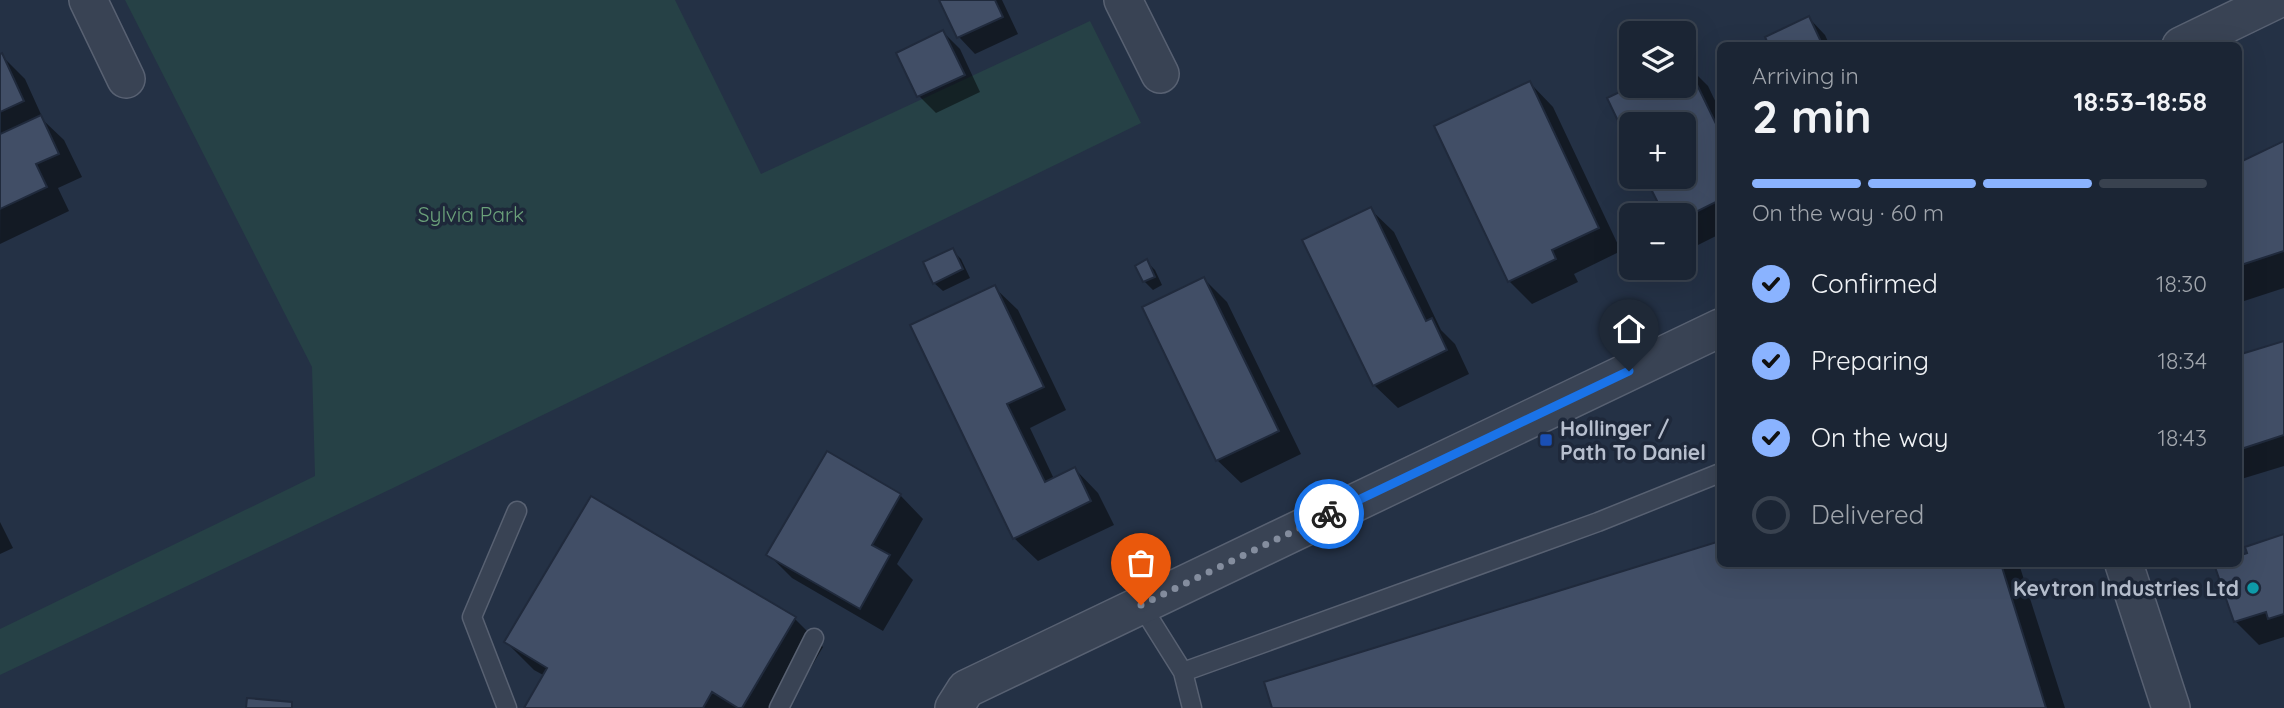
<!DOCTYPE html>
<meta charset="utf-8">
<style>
body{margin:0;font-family:Quicksand,sans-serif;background:#242d3c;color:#f1f3f6;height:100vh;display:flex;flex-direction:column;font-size:26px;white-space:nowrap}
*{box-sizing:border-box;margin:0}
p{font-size:23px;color:#a0a5ac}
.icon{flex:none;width:38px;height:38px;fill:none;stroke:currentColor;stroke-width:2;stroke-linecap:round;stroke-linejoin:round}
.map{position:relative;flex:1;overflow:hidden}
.drawer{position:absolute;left:1717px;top:42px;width:525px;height:525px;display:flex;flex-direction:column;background:#1b2534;border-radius:10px;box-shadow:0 7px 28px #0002,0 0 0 2px #39424f}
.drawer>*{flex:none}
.controls{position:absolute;left:1619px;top:21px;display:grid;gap:14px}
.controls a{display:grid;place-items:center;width:77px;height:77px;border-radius:10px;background:#1b2534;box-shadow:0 7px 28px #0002,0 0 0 2px #39424f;font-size:35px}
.pin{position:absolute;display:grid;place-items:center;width:60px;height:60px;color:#fff;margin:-72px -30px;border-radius:50% 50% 50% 0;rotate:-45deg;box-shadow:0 0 7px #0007}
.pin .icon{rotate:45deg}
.courier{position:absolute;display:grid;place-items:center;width:70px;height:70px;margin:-35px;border:5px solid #1a73e8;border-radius:50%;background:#fff;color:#222;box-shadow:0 2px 9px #0007}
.headline em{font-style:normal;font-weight:800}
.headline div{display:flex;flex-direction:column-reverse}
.headline{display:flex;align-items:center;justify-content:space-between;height:119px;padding:0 35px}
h1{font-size:46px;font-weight:800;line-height:52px}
.bar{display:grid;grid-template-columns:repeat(4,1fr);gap:10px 7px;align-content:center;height:84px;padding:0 35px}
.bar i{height:9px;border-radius:5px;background:#39424f}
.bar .selected{background:#8ab3ff}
.bar p{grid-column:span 4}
ol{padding:0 35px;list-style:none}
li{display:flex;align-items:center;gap:21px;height:77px}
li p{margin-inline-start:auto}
li .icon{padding:7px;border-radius:50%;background:#8ab3ff;color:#111;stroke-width:4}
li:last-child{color:#a0a5ac}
li i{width:38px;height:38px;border:4px solid #39424f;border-radius:50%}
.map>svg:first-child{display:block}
.green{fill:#264146}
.shadow{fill:#0007}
.building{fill:#414e66;stroke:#202a3c;stroke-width:2}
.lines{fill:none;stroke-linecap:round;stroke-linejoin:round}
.service-casing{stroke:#586172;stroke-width:21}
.minor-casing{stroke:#586172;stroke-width:40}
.service{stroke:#394354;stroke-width:18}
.minor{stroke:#394354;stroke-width:37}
.done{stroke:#848d9e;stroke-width:7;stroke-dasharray:0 12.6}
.route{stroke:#1a73e8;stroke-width:9}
.transit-dot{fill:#1a4fb4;stroke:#1e283a;stroke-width:2.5}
.culture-dot{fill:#0f9aa8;stroke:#1e283a;stroke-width:2.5}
.labels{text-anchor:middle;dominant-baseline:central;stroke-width:7;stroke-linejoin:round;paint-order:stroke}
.park-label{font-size:21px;fill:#6ba17a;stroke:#1e283a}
.poi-label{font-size:21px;font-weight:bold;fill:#b7bfce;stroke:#1e283a;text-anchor:start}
</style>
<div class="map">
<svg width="2284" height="708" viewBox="0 0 2284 708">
<rect width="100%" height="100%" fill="#243145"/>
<path class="green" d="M125,0H675L761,174L1090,21L1141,123L393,488L0,675V629L315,476L312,367Z"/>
<path class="shadow" d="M941,0H1002L1018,34L975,54L959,37Z
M1809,18L1825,35L1830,46H1771Z
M943,32L960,49L980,92L936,113L919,96L898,54Z
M1,55L25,79L44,121L64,140L82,177L58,188L69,211L0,244Z
M1684,62L1708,86L1720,111V234L1694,247L1684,237V215H1666L1647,177H1684V124H1631V144L1609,99L1636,86H1684Z
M1530,83L1553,107L1621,251L1574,274L1578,282L1532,304L1509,281Z
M2284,143V288L2238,303V165Z
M1370,209L1394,232L1441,330L1455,344L1469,374L1398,408L1374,385Z
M952,250L961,259L970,278L943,291L934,283Z
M1147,262L1155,270L1162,285L1153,290L1144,281Z
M1204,279L1227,302L1301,454L1241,483L1217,460Z
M994,287L1018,310L1066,410L1030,428L1054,479L1075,469L1098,493L1114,525L1038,561L1014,538Z
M2284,343V466L2238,480V357Z
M900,495L923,519L897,564L913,580L883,631L792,578L768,554Z
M0,522L13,548L0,554Z
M2284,536V637L2259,645L2235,621L2216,565L2238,564Z
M1720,543V564H2019L2065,708H1273L1266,683Z
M795,619L823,647L787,708H526L545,676L534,670L506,642Z"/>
<path class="building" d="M939,0H995L1003,17L957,38Z
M1809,16L1823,46H1769L1765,37Z
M943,30L965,75L917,97L896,53Z
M2,53L24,101L0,112V54Z
M1685,60L1720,132V200L1684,218V215H1664L1645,177H1684V124H1631V148L1607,98L1632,86H1684Z
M1530,81L1599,228L1552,250L1556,259L1508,282L1434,126Z
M41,115L59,154L36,164L47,187L0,209V134Z
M2284,141V251L2238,266V163Z
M1371,207L1426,321L1432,318L1447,350L1373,386L1302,240Z
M953,248L963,269L933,284L923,262Z
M1147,259L1155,277L1143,282L1135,266Z
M1204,277L1279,431L1216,461L1142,307Z
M995,285L1044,387L1007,404L1045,482L1075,467L1091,501L1013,539L910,325Z
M2284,341V435L2238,450V355Z
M827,451L901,494L872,545L890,555L860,609L766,555Z
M591,496L796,617L742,708H738L712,692L703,708H524L547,668L504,642Z
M2284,534V614L2268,619L2266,612L2234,622L2214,564H2238V556L2247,553L2245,547Z
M1720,541V564H2001L2046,708H1272L1264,682Z
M247,698L292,702V708H246Z"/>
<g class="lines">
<defs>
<path id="service" d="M1141,605L1183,672L1192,708
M1183,672L1598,522L1720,473
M507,708L472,617L517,511
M779,708L814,638"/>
<path id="minor" d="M88,0L126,79
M1123,0L1160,74
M2181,46L2276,0
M2124,564L2171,708
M954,708L966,689L1720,328"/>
</defs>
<use href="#service" class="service-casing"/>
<use href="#minor" class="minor-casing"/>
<use href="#service" class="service"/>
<use href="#minor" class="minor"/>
</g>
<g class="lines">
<path class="done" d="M1141,605L1329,514"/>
<path class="route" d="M1329,514L1629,371"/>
</g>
<rect class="transit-dot" x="1539" y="433" width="14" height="14" rx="3.5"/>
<circle class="culture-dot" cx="2253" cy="588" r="7"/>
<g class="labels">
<g class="park-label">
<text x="471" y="214">Sylvia Park</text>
</g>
<g class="poi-label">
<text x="1560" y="428">Hollinger /<tspan x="1560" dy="24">Path To Daniel</tspan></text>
<text x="2239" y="588" text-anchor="end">Kevtron Industries Ltd</text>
</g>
</g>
</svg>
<div class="controls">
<a><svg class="icon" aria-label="layers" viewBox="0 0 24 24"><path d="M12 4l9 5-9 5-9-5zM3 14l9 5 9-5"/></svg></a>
<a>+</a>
<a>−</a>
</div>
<div class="pin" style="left:1141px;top:605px;background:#ea580c"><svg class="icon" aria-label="bag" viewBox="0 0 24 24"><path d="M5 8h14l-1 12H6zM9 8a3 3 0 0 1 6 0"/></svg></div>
<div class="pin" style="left:1629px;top:371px;background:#1f2937"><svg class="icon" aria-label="home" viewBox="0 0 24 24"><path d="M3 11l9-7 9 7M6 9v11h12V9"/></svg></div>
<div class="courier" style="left:1329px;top:514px"><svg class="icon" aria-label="bike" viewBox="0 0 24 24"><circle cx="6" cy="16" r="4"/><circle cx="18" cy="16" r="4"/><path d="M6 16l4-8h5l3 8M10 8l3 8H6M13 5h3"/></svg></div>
<section class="drawer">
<div class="headline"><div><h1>2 min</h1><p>Arriving in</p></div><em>18:53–18:58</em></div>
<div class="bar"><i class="selected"></i><i class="selected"></i><i class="selected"></i><i></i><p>On the way · 60 m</p></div>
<ol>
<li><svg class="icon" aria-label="check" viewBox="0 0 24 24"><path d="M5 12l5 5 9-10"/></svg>Confirmed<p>18:30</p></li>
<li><svg class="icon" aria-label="check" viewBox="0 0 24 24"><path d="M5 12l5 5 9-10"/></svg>Preparing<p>18:34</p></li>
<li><svg class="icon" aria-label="check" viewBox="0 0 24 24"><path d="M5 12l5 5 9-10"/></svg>On the way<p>18:43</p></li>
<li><i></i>Delivered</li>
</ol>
</section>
</div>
